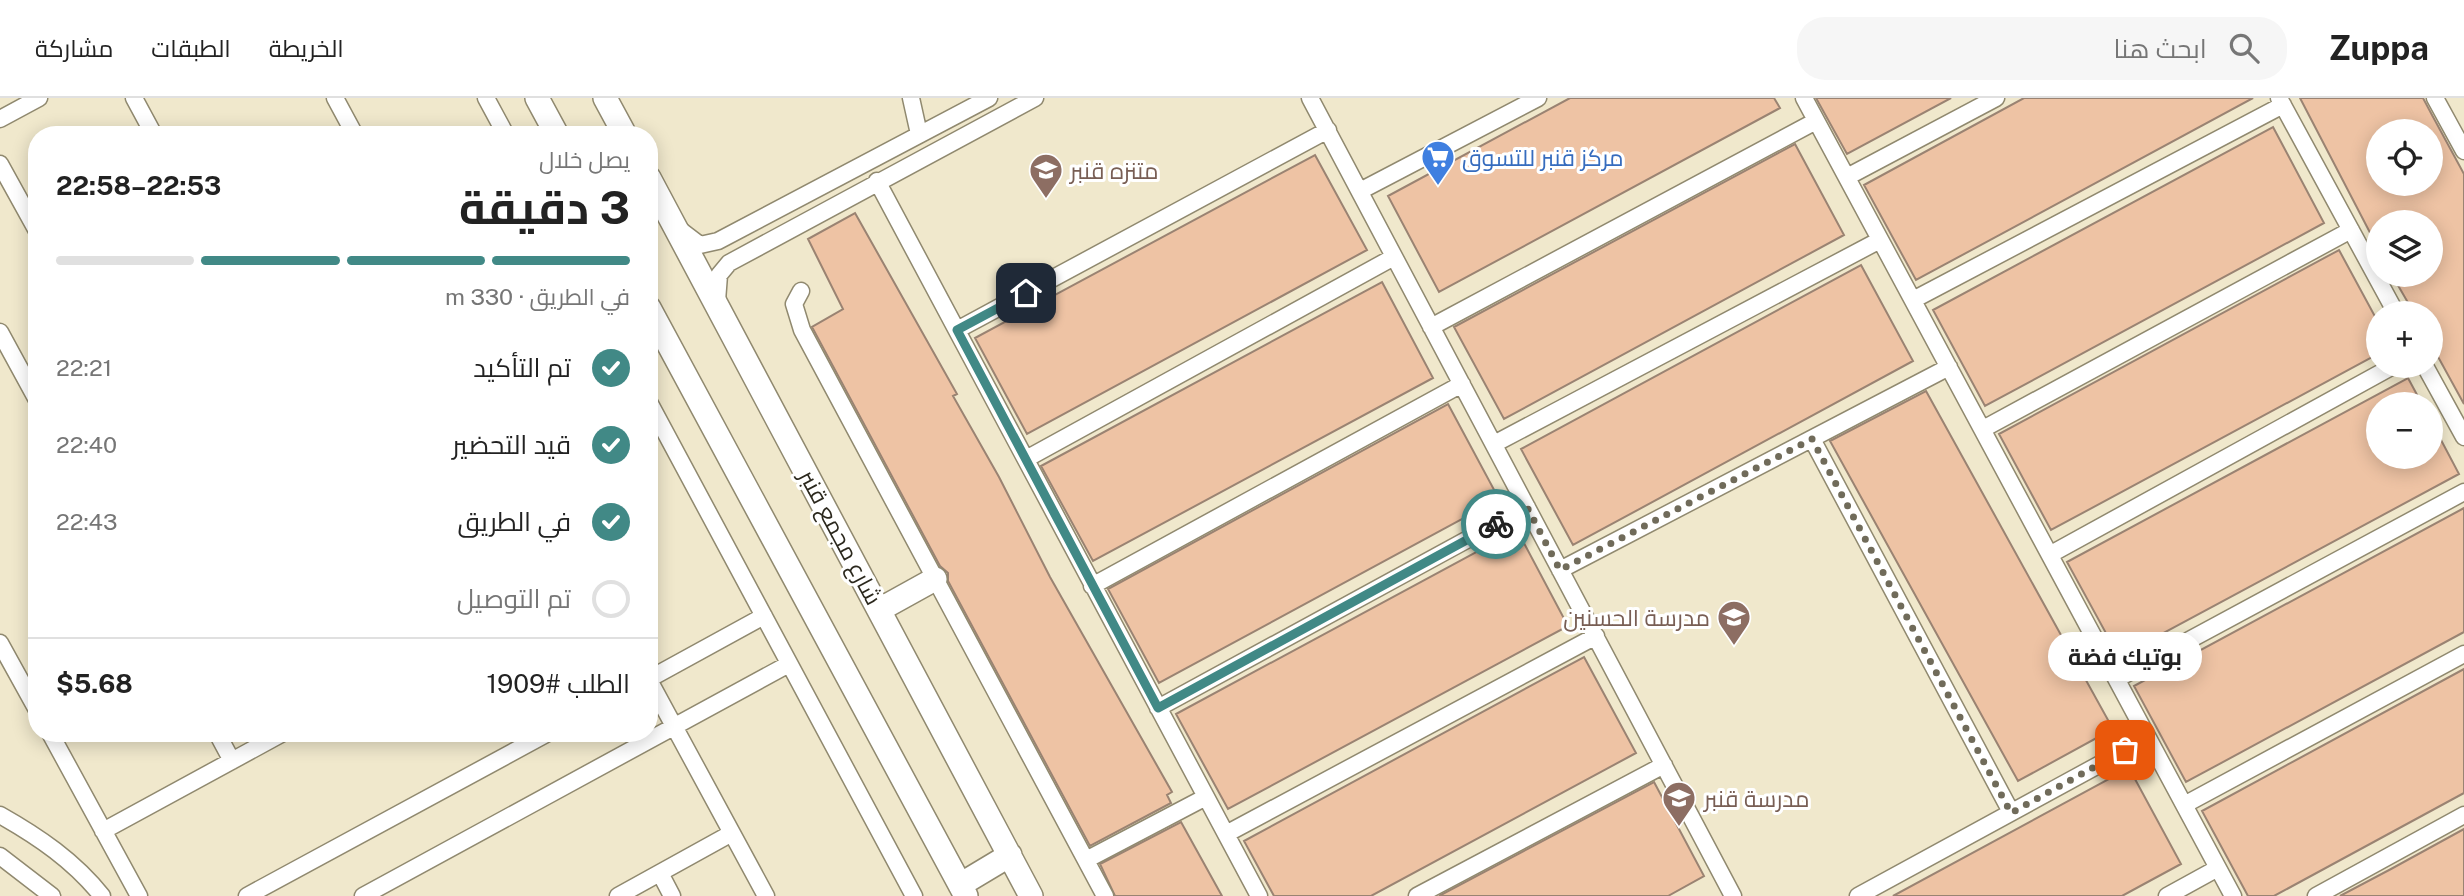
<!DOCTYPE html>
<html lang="ar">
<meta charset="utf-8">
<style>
body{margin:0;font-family:"Public Sans",Cairo,sans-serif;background:#f6f6f6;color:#222;direction:rtl;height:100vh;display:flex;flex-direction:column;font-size:26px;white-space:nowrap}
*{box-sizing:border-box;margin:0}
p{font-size:23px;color:#767676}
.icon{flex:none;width:38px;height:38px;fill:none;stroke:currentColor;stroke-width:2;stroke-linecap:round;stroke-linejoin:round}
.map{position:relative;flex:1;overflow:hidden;direction:ltr}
.panel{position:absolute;left:28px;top:28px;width:630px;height:616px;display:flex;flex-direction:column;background:#fff;border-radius:28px;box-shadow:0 4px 18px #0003;direction:rtl}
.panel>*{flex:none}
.controls{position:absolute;left:2366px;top:21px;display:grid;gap:14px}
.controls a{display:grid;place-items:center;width:77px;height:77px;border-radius:50%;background:#fff;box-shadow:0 4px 18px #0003;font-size:35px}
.pin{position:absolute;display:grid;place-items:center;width:60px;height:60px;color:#fff;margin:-30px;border-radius:14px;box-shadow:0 4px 10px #0006}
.courier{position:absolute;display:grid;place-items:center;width:70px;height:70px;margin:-35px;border:5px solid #418986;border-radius:50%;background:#fff;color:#222;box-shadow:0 2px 9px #0007}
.bubble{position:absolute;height:49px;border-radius:24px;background:#fff;box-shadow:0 4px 18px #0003;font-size:23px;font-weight:700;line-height:49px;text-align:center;direction:rtl}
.summary em{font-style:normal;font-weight:700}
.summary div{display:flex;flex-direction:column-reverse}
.summary{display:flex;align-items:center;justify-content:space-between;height:119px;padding:0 28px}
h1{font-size:46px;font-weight:700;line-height:52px}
.bar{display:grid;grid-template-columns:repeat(4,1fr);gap:10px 7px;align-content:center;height:84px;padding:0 28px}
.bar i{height:9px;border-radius:5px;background:#e0e0e0}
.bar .active{background:#418986}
.bar p{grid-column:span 4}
.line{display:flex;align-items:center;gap:18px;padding:0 28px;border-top:2px solid #e0e0e0}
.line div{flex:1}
ol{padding:0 28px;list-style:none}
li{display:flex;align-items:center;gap:21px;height:77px}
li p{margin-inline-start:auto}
li .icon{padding:7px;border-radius:50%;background:#418986;color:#fff;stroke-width:4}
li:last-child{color:#767676}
li i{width:38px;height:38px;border:4px solid #e0e0e0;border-radius:50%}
header{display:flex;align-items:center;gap:42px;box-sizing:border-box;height:98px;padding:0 35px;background:#fff;border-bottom:2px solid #e0e0e0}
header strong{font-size:33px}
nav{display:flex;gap:38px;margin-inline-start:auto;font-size:24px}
.search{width:490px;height:63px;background:#f6f6f6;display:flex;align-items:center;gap:18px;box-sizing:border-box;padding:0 24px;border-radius:28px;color:#767676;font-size:26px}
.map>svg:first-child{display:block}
.building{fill:#eec3a4;stroke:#9a8372;stroke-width:2;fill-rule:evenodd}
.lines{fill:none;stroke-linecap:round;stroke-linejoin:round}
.minor-casing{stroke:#90896f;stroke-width:19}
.secondary-casing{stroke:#90896f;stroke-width:26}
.minor{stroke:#fff;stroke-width:16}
.secondary{stroke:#fff;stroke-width:23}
.done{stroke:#706b5a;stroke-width:7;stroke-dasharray:0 12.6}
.route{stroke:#418986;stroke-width:9}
.labels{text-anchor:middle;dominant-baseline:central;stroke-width:6;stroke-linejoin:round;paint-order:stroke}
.shop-label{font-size:23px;fill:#366cbe;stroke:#fff;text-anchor:start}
.education-label{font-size:23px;fill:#785e54;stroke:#fff;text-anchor:start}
.street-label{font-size:23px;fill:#2b281d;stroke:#fff}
</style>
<header>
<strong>Zuppa</strong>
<div class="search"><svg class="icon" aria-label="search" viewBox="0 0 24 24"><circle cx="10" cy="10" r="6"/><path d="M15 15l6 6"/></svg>ابحث هنا</div>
<nav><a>الخريطة</a><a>الطبقات</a><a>مشاركة</a></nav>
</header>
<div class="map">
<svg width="2464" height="798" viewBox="0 0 2464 798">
<rect width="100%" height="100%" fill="#f0e8cc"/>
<path class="building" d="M1570,0H1774L1780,10L1439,194L1388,98Z
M1816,0H1951L1847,56Z
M2024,0H2253L1916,182L1864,87Z
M2300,0H2423L2432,17L2464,76V306L2431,246V215H2414L2392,177H2431V124H2378V150ZM2378,33H2431V86H2378Z
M2273,29L2324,125L1985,308L1933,212Z
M1795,46L1844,137L1504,321L1454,229Z
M1315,57L1367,152L1027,336L975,240Z
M855,115L957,296L953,298L999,379L1050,479L1172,694L1167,697L1171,705L1090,748L948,483V475L940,468L812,229L843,211L808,141Z
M2339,152L2378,224V256L2051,432L1999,336Z
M1861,167L1913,263L1573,447L1521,351Z
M1382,184L1433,280L1093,463L1041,368Z
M2408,280L2422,306H2378V359H2431V323L2459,376L2119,559L2067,464Z
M1926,293L2113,631L2018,683L1830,343Z
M1448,306L1499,401L1159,585L1108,491Z
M2464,410V534L2186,684L2134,588Z
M1517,432L1568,528L1228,711L1176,616Z
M1584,559L1636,655L1371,798H1274L1244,743Z
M2464,571V695L2274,798H2248L2202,713Z
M2129,670L2181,766L2144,786L2122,798H1893Z
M1654,684L1704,778L1668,798H1439Z
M1181,724L1222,798H1115L1100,766Z
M2464,731V798H2340L2391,771Z"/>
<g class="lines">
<defs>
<path id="minor" d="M134,0L154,37
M335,0L355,37
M486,0L506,37
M911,0L919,36
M1310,0L1733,798
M1804,0L2233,798
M2279,0L2396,215
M2435,0L2464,53
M0,21L39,0
M0,66L37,133
M1847,79L1996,0
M877,83L1259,798
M1360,93L1538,0
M679,131L700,147L718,143L989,0
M801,193L794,206L802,232L1105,798
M1913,202L2283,7
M717,203L719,177L729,165L1035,0
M1431,229L1816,23
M957,232L1328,32
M0,234L37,302
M2425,268L2464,339
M649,304L914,798
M1983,331L2351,132
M1812,341L2011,714
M1494,346L1880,142
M1026,361L1394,159
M2051,456L2393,268
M1560,472L1949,269
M1092,488L1462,286
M0,545L37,612
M649,581L764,518
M2117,581L2464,394
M649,582L766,798
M1158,610L1527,409
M50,635L139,798
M217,635L232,663
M2184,707L2464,556
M0,717C39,739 74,763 102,798
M103,733L283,635
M1226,736L1596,538
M0,758L52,798
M1086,762L1206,699
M660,775L672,798
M247,798L548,635
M363,798L789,566
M618,798L732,735
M1417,798L1664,667
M1858,798L2148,640
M2167,798L2218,770
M2316,798L2464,717"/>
<path id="secondary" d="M537,0L557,37
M605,0L625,37
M649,80L1031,798
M649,210L966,798
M879,512L935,481
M960,787L1010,757"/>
</defs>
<use href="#minor" class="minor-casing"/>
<use href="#secondary" class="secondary-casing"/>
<use href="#minor" class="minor"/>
<use href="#secondary" class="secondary"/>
</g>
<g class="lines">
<path class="done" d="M1496,426L1527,409L1560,472L1812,341L2011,715L2125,652"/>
<path class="route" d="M1026,195L957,232L1158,610L1496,426"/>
</g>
<defs>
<symbol id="supermarket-pin" viewBox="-11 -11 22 30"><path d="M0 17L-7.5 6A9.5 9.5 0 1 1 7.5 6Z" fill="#3f7fe0" stroke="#fff"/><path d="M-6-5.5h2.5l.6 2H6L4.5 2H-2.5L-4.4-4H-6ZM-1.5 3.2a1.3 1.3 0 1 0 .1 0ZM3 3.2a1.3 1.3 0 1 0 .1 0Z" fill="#fff"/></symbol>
<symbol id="school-pin" viewBox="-11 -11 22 30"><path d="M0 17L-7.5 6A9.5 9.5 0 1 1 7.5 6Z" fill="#8d6e63" stroke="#fff"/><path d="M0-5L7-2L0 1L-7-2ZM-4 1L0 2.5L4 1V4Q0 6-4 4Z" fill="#fff"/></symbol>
</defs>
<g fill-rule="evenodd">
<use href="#supermarket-pin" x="1419" y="40" width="38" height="52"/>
<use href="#school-pin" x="1027" y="53" width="38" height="52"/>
<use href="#school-pin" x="1715" y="500" width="38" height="52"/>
<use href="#school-pin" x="1660" y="681" width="38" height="52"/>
</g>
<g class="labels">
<g class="shop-label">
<text x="1462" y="59">مركز قنبر للتسوق</text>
</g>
<g class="education-label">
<text x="1070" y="72">متنزه قنبر</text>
<text x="1710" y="519" text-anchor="end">مدرسة الحسنين</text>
<text x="1704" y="700">مدرسة قنبر</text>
</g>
<g class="street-label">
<text transform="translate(841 439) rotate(62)">شارع مجمع قنبر</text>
</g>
</g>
</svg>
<div class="controls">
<a><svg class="icon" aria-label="locate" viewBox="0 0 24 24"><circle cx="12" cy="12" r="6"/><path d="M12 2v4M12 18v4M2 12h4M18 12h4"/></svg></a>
<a><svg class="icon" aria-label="layers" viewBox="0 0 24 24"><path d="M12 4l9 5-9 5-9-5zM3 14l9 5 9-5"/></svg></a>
<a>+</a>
<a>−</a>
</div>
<div class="pin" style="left:2125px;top:652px;background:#ea580c"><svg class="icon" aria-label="bag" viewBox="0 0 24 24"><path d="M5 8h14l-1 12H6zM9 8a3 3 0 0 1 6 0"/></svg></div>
<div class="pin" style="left:1026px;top:195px;background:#1f2937"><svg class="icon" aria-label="home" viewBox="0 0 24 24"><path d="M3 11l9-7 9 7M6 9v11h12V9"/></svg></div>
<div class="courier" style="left:1496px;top:426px"><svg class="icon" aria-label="bike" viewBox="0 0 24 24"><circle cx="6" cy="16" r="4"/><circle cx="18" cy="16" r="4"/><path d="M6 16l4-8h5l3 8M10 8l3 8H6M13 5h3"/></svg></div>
<div class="bubble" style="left:2048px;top:534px;width:154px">بوتيك فضة</div>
<section class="panel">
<div class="summary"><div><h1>3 دقيقة</h1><p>يصل خلال</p></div><em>22:53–22:58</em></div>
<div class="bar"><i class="active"></i><i class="active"></i><i class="active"></i><i></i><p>في الطريق · 330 m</p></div>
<ol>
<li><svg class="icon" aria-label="check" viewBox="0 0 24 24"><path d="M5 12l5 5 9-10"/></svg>تم التأكيد<p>22:21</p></li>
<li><svg class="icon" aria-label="check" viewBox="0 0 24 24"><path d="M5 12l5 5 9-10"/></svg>قيد التحضير<p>22:40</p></li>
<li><svg class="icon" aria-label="check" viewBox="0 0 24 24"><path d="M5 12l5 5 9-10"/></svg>في الطريق<p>22:43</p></li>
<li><i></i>تم التوصيل</li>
</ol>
<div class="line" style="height:91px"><div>الطلب #1909</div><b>$5.68</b></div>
</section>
</div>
